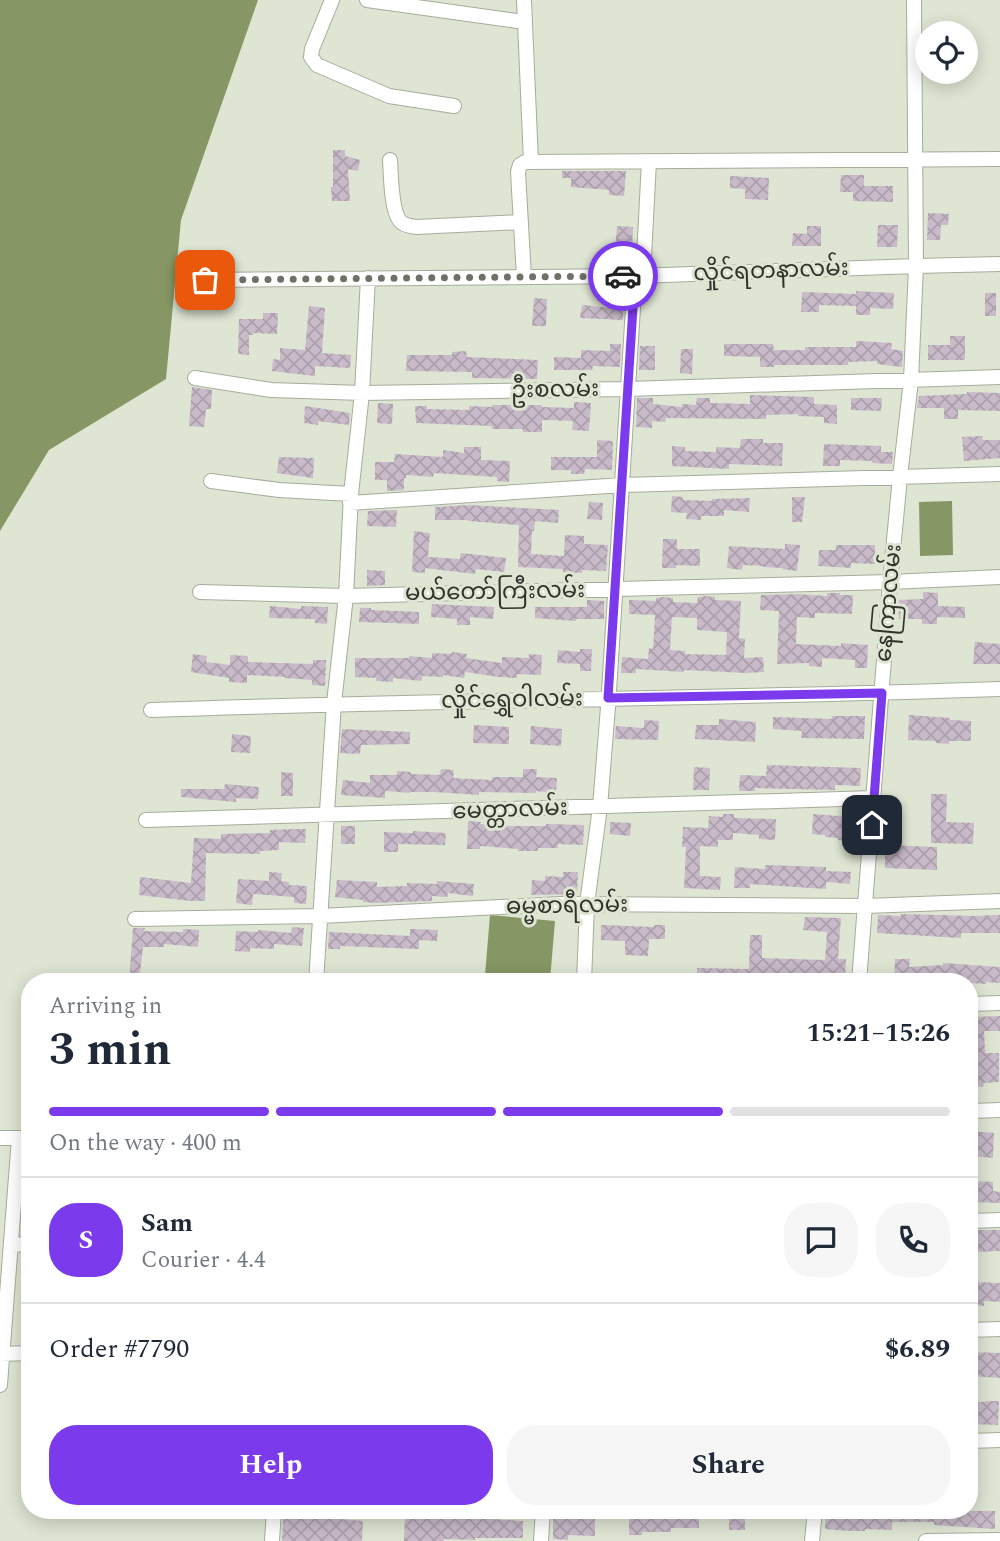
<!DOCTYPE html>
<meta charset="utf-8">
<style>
body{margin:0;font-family:Spectral,"Noto Sans Myanmar",serif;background:#f6f6f7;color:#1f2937;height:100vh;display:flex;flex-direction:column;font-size:26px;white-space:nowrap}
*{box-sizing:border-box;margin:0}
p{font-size:23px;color:#747a83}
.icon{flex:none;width:38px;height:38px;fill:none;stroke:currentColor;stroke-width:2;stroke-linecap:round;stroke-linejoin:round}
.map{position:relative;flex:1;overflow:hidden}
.sheet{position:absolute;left:21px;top:973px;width:957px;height:546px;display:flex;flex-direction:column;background:#fff;border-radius:28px;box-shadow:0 4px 18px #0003}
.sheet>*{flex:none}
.controls{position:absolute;left:915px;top:21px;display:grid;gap:14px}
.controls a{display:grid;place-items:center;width:63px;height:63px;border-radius:50%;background:#fff;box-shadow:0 4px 18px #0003;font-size:35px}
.pin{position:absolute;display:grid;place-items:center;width:60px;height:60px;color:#fff;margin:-30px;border-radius:14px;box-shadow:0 4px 10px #0006}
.courier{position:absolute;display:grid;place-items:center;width:70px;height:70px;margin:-35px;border:5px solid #7c3aed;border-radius:50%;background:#fff;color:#222;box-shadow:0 2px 9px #0007}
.head em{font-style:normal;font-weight:700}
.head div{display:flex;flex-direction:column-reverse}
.head{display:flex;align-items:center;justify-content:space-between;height:119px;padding:0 28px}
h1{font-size:46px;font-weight:700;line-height:52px}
.bar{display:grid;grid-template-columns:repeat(4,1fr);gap:10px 7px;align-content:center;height:84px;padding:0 28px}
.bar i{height:9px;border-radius:5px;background:#e0e1e3}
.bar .on{background:#7c3aed}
.bar p{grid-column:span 4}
.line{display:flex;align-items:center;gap:18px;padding:0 28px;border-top:2px solid #e0e1e3}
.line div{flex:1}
.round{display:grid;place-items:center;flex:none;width:74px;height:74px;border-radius:28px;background:#f6f6f7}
.cta{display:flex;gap:14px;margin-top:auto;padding:14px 28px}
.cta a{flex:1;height:80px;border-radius:28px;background:#7c3aed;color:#fff;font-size:28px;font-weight:700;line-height:80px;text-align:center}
.cta a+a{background:#f6f6f7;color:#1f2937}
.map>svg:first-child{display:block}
.water{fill:#869765}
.building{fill:url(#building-cross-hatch);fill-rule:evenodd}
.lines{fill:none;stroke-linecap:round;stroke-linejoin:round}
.minor-casing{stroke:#a5ac9b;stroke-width:16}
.minor{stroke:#fff;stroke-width:14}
.done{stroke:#6d7166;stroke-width:7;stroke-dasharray:0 12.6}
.route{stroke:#7c3aed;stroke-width:9}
.labels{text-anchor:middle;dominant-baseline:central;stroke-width:6;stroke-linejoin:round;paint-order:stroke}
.street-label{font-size:23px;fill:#30332c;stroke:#dee5d3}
</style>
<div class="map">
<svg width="1000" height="1541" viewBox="0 0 1000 1541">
<defs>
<pattern id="building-cross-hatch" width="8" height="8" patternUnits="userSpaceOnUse" patternTransform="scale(1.75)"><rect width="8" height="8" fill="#c8bac9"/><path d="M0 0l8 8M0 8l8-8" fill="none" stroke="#aca0ad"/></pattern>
</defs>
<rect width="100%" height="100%" fill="#dee5d3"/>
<path class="water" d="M0,0H258L181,220L166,379L49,450L0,531Z
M952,501L953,555L920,556L919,502Z
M490,915L555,921L550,980L485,975Z"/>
<path class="building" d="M333,150H345V156L360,160L358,171L348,169L350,201H332L331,187H333Z
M562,171H626L624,196L609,195V190L571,187V178H562Z
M841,175H864V186H893V202L853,201V192H840Z
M730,176L769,178L768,200L745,199V189L730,188Z
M928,213L949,214L948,225H941L940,240H927Z
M878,225H898L897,247H877Z
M617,226L633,227L632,252L615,251Z
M807,226H821V246H792L793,233L807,234Z
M856,291L894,293L893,309L870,308V315H856V306L819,305V312H801L802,292L856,294Z
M985,293H996V316H985Z
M534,298L547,299L546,326H532Z
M613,300L624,301L623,320L580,318L582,305L612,308Z
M309,306L325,308L322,353L351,355L350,368L315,366V376L272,371L273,359L280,360V348L305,350Z
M263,313H278L277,334L253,333V335H249V355L238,354L239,319H263Z
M950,336H965V360H928V345H950Z
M856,341L892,343L891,349L903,351L902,367L877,364V361L848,362V365H774V367H760V357L724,356V344H773L774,350H805V347H856Z
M610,344H621L620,367L593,366L592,370H554V357L581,358V350L610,351Z
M640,346H655V370H639Z
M681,349H693L692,374L680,373Z
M466,351L467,357L538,360L537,379L472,378V372L406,371L407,355H452V352Z
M192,387L212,390L211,409H206L204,427L189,426Z
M967,392L1000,393V411L958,410V419H944V408H917L919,396L967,394Z
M750,395L814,397V404L837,405V424L824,423V417L798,416V414L766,415V419L666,418L665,422L652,421V428L636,427L637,398H653V404L682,407V404L696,405L697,398H710V403L750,404Z
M851,398H882L881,411L851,410Z
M574,402L591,403L589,431L572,430L573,421L542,420V432H523V429H492V426L416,423L415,406H427V409L469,410V406L492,407V405H542V407L574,408Z
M378,403L393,404L392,424L377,423Z
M305,406L350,413L349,425L318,421V425L304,423Z
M982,436L983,440H1000V458L964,461L962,437Z
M741,439H763V443H783L782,466L729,464V469L672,466V446L685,447V451L716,452V447L740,448Z
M597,440L613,441L612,470L585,469L584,474H571V470H551V457H597Z
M824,444L881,446V452H893L892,464L872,463V461L840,460V466H823Z
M464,447H481V460L510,461L509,482L497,481V477L434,473L433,477L406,475V478H404V490L387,491V480H375V462H394L395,454L443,457V450L464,453Z
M279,457L314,458L313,478L277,473Z
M672,496L683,497V500L712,501V499L750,498L749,512L724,510V516H701V520L686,519L687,513L671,512Z
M792,497H805L802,522H792Z
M589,502L603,503L602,520L587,519Z
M469,505L559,510L558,523L535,521L534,531H532L531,554L564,556L565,535L584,536V544L608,545L606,571L582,570V573L563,572V569L518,567L519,525L468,521V520H435V507Z
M397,510L396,527L367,526L368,511Z
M414,531L430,533L428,557L460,559L461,553L506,558L504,572L476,569L475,574L425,568V573L412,572Z
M663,539H677V549H700V566L676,565V568H662Z
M785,544L800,545L797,571L782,569L783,568L763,567V566L743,565L742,570L727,568L729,546L785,549Z
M836,545H875V564L851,563V568L818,566L819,550H836Z
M367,570L385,571V585L367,586Z
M923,592L938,593V606L965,607V618L937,617V624H922V619H899L898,600L923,599Z
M827,593H840V595H853L852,614L815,613V618L797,617L796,644L841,646V643L868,645L867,668H855V660L822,658V667L809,666V663L777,664L779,611L760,610L761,595L797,594L827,596Z
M705,596L715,597V600L741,601L739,638L745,639L744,658L763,657L764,672L746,673L684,670V672L636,669V673H621L622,657L648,659L649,648L653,649L655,615L629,614V600L656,601V598L663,597L673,598V602L697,603L698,597ZM672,617L697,618V630L727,632L726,655L685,654V651L670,650Z
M587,600L604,601V619H576V621L535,618V607H587Z
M432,604L494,607L493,619L470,617V625H457V619L431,617Z
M270,606L301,609V606L328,607L327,624L315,623V619L269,618Z
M360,608H371V610L419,612V624L359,622Z
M975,642L1000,644V664H973Z
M580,649H592L591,671H580V664L557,663L558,650L580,652Z
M452,652L467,654L466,658L502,663V657L529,658V654L542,655L541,675L517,674V678L499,677L465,672L464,678L443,675V677L422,676V681L393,678V682L376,681V678L355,677V658H409V656L432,658V653L451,654Z
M193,654L207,656L206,662L230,665V655L248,656V662L313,664V660H326L325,686L312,685V680L285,678V677L247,675V683L229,682V678L191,672Z
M909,715L950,718V720L971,721V741H949V744L936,743V741L908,740Z
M832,716H865L864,739L801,738L802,731L773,729V717L832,719Z
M719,719L756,722L755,742L695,739L696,725H719Z
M644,720L659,721L658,740L615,739L616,726L644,728Z
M474,725L509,727V744L473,743Z
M531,726L562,729L561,746L530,744Z
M342,729L410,732V744L361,745L360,754L340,753Z
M232,734L251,736L250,753L231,752Z
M767,765L861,768L860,786L835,785V790L755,788V791H739L740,775L766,776Z
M694,767L710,768L709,790H693Z
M441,769L454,770L453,778L492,780V777H523V769H537L536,777L557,778L556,793L536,791V793L479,792V795L435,792H410V793L385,791V798L341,795L343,780L370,783V775H397V771L411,772V774L440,775Z
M281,772L293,773V796H281Z
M225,784L259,787L258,799L236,798V802L181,797V789H224Z
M931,794H947L946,822L974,823L973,844L931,843Z
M723,814H734V818L776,819L775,840L759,839V835L733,833V840H718V847L700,846V876L721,877L720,890L684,888L686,847H682L683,827L708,828L709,816L723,817Z
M813,814L851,817L850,841L838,840V838L825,837V835L812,834Z
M468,821L481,822L480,824L510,826H546V824L584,825L583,845L558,844V848H538V851H518V849L480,846V849H467Z
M610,822L631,823L630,836L610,834Z
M341,826H355V844H341Z
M294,829H306L305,843L279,842V850L260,851V854L206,853L205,901H191L139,895L140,877L191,883L194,838L221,839V834L270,833V830Z
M413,831L446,833L445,845L398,844V852H384V832L413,833Z
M885,845L937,847V870L885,868Z
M765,865L826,867V871L851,872L850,884L826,882V889L750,884V888H734L735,867L765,869Z
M269,872L282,873L281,881L289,882V885L307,886L306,904L294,903V897L253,894L252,905L236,903L238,879L269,881Z
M563,872H578L577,894L531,895L532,880L545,881V876L563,877Z
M337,880L377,882V887L407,886V883L437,884V881L474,884L473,896L448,893L447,897L432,896V901L376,903L363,902V900L335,897Z
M901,914L974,916L1000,915V933H961V938L877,933L878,915L901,916Z
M805,917L841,918L838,959H846L845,982H697V968L748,969L749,968L750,935H762V958L825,960L827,932L803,930Z
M601,925L654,927V925H665V939H649L648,956L625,955V941L601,940Z
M292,927L304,928L302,946L274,944V949L250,948V952L235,951L236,931L258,932V930L291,933Z
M133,928H145L144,931L183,932V929L199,930L198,947L164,944V947H143L139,982H129Z
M410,929L438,930L437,941L419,940V949L340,946V949H328L329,932L410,936Z
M895,959H910L909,967L943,965V963L1000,967V983L986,982V984L970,983V982H894Z
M1000,1016V1031H984L985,1053H999V1082L984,1083L983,1087L970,1086V1017Z
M970,1131L994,1133L993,1158L970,1156Z
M970,1181L993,1182V1191L1000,1192V1203L970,1202Z
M975,1230H1000V1251L975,1252Z
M970,1282L1000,1283V1302L984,1301V1306L970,1305Z
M970,1352L1000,1353V1378L970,1376Z
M985,1401H999L998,1425L970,1424V1402H985Z
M826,1510L995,1511V1529L934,1525V1522H892V1530L865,1529V1531H849L825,1529Z
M585,1511H595V1536L568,1535V1540L553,1539V1514H584Z
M629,1512L699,1514V1528H671V1532H642V1535H629Z
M729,1512H745V1530H729Z
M305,1516L363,1521L362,1541H282L283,1517L305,1518Z
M405,1516H419V1518L458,1519V1518H475L523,1521V1538H475V1540L444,1539V1541H404Z"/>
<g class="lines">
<defs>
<path id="minor" d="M332,0L312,49L311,57L317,65L389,96L454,106
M367,0L524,22
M524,0L531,162
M390,160C391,175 391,210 400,221C404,226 411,226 416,227L521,222
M643,276L649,161
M524,277L518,172L520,165L525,162L1000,159
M205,280L635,276L916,266L1000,264
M195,378L271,390L362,393L628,389L1000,377
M211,481L279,490L351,494
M350,503L623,485L1000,474
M200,592L346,596L890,582L1000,577
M151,710C434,700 717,699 1000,689
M146,820L874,798
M135,919L320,916L561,904L865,906L1000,901
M316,982L334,703L346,596L351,494L362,393L368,278
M584,982L587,904L600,807L608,707L635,276
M859,982L890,582L900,477L911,380L916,266L914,0
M970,1004L1000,1003
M970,1111L1000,1110
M0,1138H30
M970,1221L1000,1220
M11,1245L30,1244
M970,1330L1000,1329
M0,1354L30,1353
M0,1385L19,1138
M970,1441L1000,1440
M272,1541L274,1510
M541,1541L543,1510
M812,1541L815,1510
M926,1541L1000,1540"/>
</defs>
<use href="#minor" class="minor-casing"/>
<use href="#minor" class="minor"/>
</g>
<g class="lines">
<path class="done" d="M205,280L623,276"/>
<path class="route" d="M623,276H635L608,698L882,693L872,825"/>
</g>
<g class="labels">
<g class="street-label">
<text transform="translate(771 271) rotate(-2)">လှိုင်ရတနာလမ်း</text>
<text transform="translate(555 390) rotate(-1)">ဦးစလမ်း</text>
<text transform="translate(495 592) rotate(-1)">မယ်တော်ကြီးလမ်း</text>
<text transform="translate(889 603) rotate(-85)">နေကြာလမ်း</text>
<text transform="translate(512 700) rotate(-1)">လှိုင်ရွှေဝါလမ်း</text>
<text transform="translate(510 810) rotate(-2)">မေတ္တာလမ်း</text>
<text transform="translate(567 906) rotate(-1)">ဓမ္မစာရီလမ်း</text>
</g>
</g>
</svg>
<div class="controls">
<a><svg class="icon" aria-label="locate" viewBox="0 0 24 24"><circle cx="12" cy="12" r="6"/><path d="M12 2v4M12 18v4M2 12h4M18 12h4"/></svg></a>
</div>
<div class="pin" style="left:205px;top:280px;background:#ea580c"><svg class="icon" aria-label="bag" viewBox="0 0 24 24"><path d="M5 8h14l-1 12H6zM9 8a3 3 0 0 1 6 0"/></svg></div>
<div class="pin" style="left:872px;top:825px;background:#1f2937"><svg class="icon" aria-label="home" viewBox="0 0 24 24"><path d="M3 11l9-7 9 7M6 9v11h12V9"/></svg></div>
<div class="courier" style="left:623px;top:276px"><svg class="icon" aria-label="car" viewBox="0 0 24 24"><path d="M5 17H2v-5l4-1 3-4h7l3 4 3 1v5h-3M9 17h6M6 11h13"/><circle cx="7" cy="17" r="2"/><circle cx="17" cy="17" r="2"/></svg></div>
<section class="sheet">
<div class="head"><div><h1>3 min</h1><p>Arriving in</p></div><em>15:21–15:26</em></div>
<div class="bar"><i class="on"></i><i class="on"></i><i class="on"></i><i></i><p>On the way · 400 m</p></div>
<div class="line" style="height:126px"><b class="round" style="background:#7c3aed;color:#fff">S</b><div><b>Sam</b><p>Courier · 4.4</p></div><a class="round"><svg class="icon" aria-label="chat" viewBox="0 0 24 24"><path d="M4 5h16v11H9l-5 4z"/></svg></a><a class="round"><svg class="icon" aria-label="phone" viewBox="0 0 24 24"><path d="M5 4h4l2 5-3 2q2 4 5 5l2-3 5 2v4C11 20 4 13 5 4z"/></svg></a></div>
<div class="line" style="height:91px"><div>Order #7790</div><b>$6.89</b></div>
<div class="cta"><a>Help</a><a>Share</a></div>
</section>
</div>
